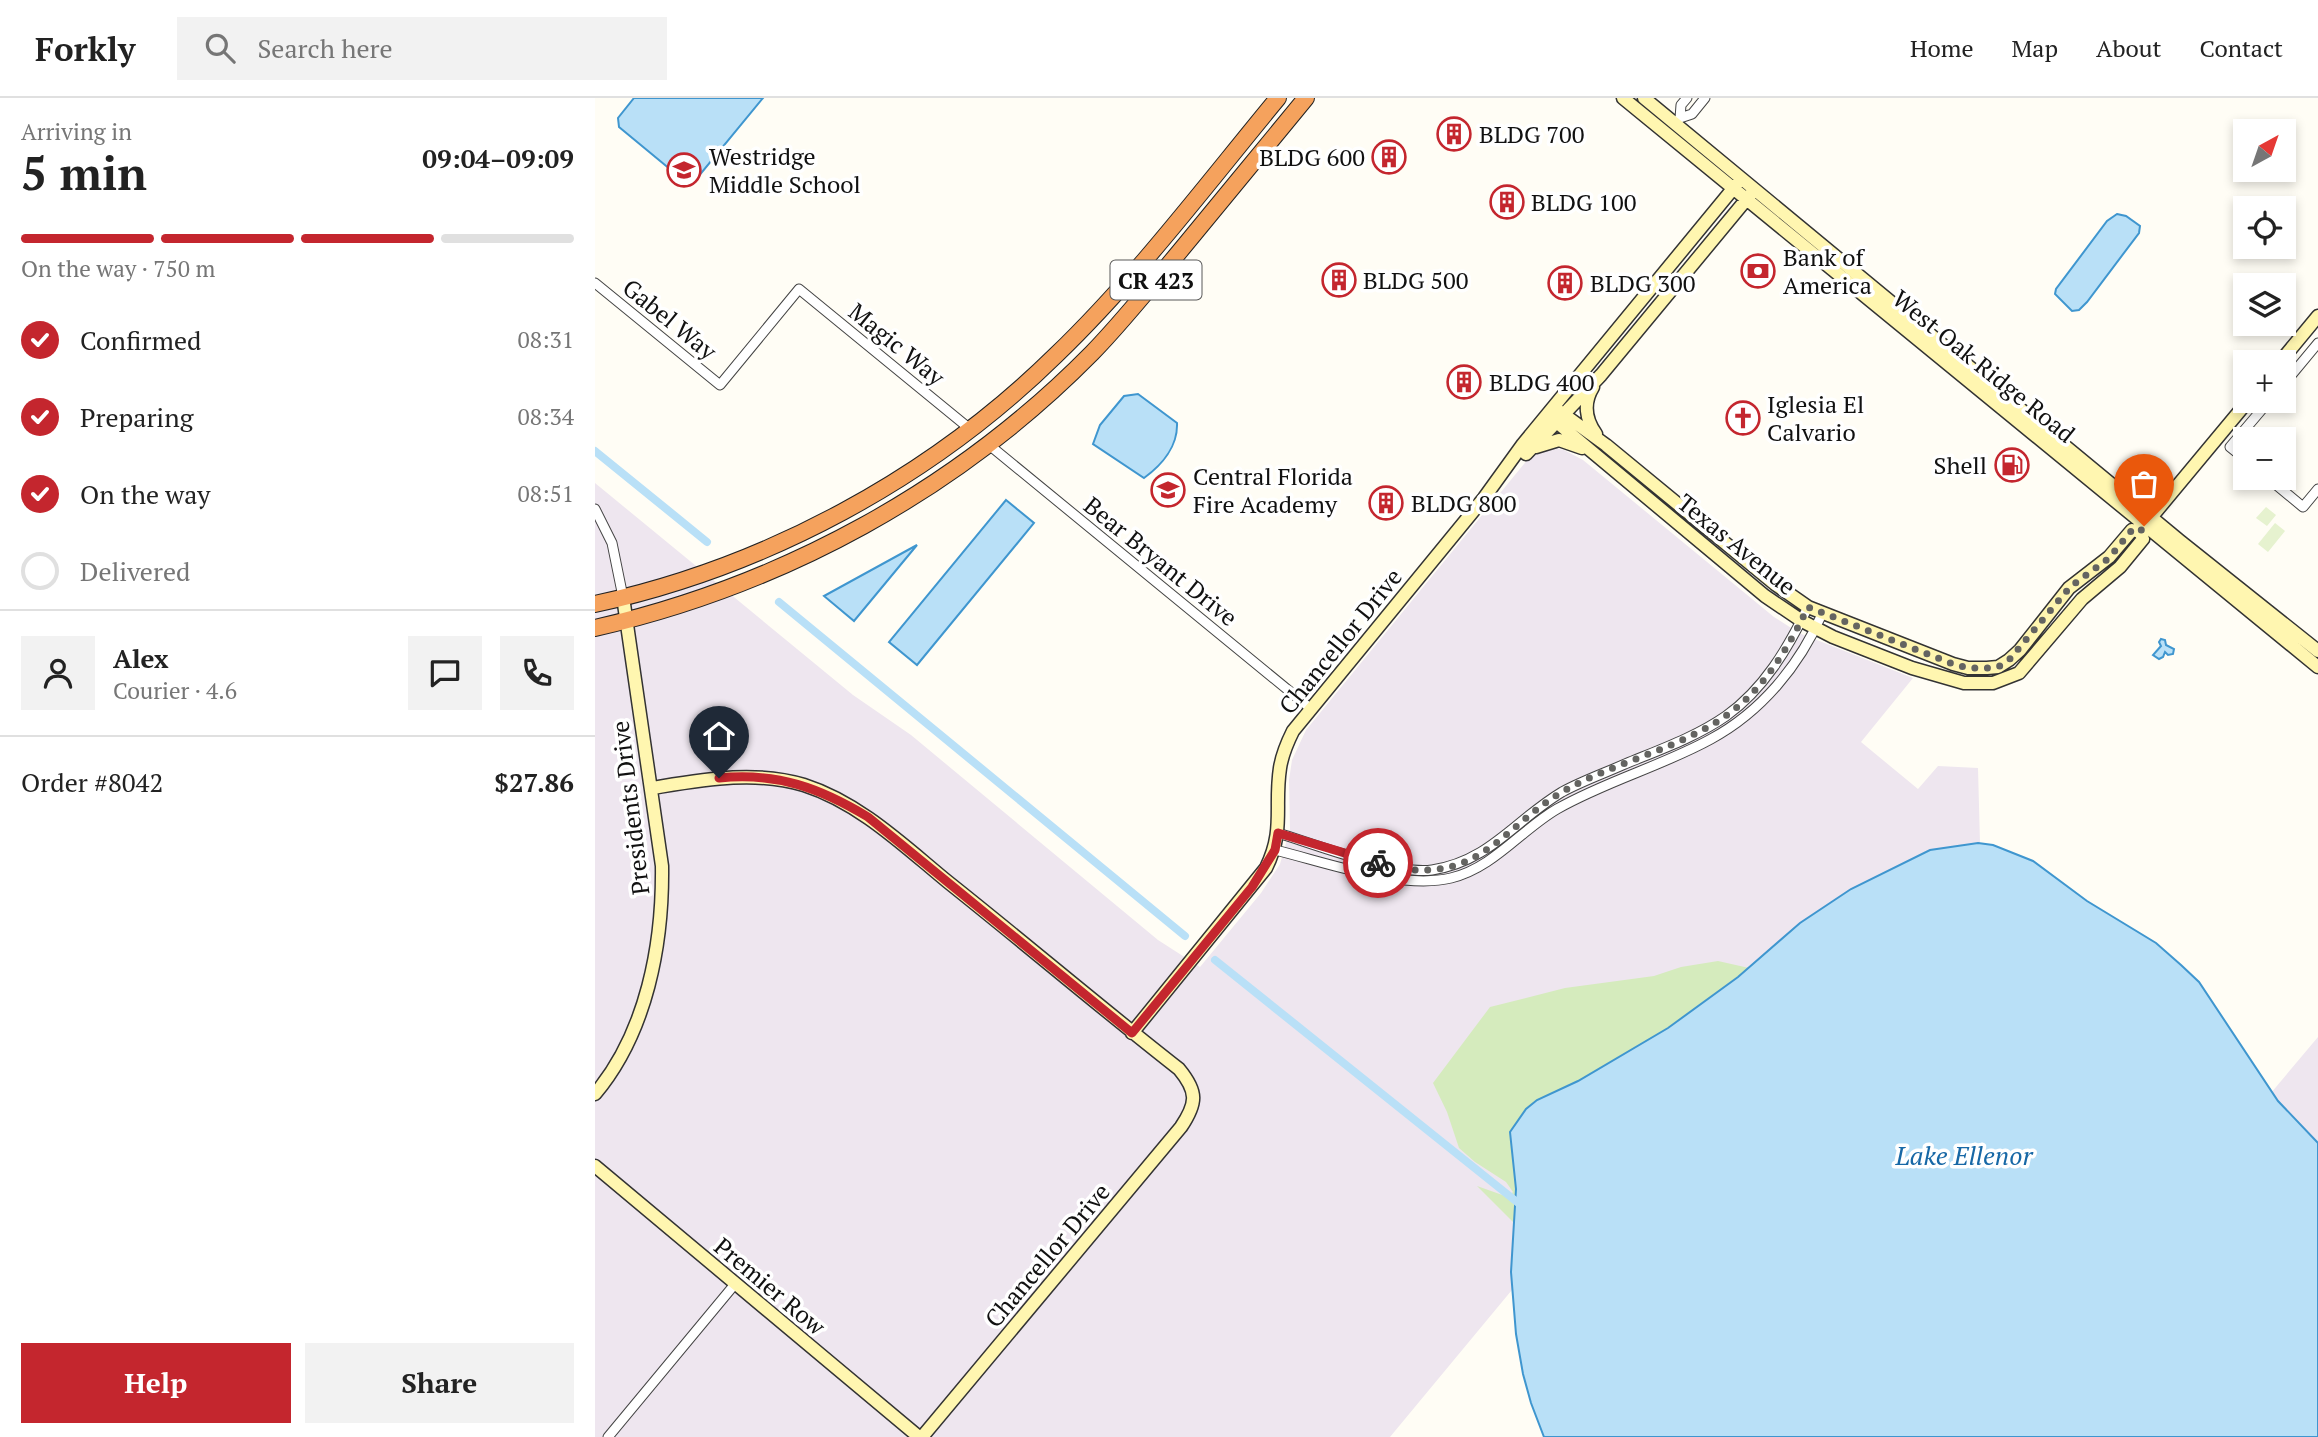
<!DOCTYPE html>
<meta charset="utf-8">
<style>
body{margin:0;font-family:"PT Serif",serif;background:#f2f2f2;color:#222;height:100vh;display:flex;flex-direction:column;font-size:26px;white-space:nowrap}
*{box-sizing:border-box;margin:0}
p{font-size:23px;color:#767676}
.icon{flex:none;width:38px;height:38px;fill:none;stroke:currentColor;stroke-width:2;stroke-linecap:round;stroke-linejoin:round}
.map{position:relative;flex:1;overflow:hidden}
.details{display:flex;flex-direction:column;background:#fff;width:595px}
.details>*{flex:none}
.needle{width:46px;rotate:40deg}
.tools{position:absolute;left:1638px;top:21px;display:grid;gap:14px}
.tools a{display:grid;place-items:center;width:63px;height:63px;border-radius:0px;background:#fff;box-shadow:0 4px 10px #0003;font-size:35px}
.pin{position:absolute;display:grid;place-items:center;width:60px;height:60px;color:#fff;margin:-72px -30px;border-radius:50% 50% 50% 0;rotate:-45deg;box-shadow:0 0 7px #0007}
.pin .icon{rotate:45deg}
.courier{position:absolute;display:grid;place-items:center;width:70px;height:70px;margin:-35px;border:5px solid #c4262e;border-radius:50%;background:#fff;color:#222;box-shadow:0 2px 9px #0007}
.overview em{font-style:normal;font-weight:700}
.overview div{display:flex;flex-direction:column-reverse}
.overview{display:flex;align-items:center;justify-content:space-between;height:119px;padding:0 21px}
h1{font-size:46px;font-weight:700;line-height:52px}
.bar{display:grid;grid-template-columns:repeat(4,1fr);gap:10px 7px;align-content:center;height:84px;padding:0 21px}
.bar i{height:9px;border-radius:5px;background:#e0e0e0}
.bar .current{background:#c4262e}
.bar p{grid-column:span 4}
.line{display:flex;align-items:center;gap:18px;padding:0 21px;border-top:2px solid #e0e0e0}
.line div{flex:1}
.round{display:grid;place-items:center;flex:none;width:74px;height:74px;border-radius:0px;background:#f2f2f2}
ol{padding:0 21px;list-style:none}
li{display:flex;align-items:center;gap:21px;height:77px}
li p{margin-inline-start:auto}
li .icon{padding:7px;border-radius:50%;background:#c4262e;color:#fff;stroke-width:4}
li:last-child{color:#767676}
li i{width:38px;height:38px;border:4px solid #e0e0e0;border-radius:50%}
.button{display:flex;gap:14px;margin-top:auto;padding:14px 21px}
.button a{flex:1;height:80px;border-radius:0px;background:#c4262e;color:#fff;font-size:28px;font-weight:700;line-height:80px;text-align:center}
.button a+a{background:#f2f2f2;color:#222}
header{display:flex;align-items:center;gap:42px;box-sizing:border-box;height:98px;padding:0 35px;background:#fff;border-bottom:2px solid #e0e0e0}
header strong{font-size:33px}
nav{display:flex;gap:38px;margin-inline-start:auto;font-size:24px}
.search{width:490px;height:63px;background:#f2f2f2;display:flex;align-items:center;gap:18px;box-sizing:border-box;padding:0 24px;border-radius:0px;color:#767676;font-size:26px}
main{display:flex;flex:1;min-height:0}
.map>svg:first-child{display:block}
.industrial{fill:#eee6ef}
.green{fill:#d5ebbd}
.pitch{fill:#e6f2cf}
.water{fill:#b9e0f7;stroke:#3f96cf;stroke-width:2}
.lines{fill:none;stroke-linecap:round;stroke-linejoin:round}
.canal{stroke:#b9e0f7;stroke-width:8}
.street-casing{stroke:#444;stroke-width:11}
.secondary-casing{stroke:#333;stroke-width:15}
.highway-casing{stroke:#222;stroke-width:18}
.street{stroke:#fff;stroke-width:9}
.secondary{stroke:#fff6b0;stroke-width:12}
.highway{stroke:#f5a25d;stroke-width:16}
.done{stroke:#646461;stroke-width:7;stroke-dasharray:0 12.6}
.route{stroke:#c4262e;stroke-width:9}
.labels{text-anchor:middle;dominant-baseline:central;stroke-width:7;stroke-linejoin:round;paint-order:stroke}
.shield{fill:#fff;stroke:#585858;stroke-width:2}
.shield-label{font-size:23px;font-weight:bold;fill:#111}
.poi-label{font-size:24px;fill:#111;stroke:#fff;text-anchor:start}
.street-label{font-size:24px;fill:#111;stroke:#fff}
.water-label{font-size:26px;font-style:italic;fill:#1768a6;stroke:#fff}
</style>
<header>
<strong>Forkly</strong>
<div class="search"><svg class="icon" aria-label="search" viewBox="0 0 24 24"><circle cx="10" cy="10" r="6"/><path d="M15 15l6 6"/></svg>Search here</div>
<nav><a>Home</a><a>Map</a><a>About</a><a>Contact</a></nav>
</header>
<main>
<section class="details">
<div class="overview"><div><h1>5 min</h1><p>Arriving in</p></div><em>09:04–09:09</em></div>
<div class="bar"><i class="current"></i><i class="current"></i><i class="current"></i><i></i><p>On the way · 750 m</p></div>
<ol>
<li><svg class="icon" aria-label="check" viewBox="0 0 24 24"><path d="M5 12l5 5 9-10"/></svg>Confirmed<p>08:31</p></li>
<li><svg class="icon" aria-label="check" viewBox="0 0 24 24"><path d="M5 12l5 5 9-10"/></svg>Preparing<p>08:34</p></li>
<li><svg class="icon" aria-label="check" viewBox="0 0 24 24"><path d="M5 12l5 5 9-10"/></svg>On the way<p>08:51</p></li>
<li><i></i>Delivered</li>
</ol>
<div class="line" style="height:126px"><a class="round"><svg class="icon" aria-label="person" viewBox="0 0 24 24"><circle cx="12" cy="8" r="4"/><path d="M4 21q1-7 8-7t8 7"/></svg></a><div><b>Alex</b><p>Courier · 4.6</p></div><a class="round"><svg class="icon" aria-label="chat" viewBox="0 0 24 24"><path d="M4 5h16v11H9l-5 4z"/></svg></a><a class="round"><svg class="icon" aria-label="phone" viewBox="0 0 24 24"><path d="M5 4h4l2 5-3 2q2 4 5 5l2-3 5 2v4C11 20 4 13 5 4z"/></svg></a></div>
<div class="line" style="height:91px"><div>Order #8042</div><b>$27.86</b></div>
<div class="button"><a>Help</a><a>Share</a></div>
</section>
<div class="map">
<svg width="1723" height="1339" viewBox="0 0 1723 1339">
<rect width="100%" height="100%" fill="#fffdf5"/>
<path class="industrial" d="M959,350L969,352L988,362L1179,519L1204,535L1318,580L1266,644L1323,691L1343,668L1383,670L1386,783L956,1145L795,1339H0V385L258,597L316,637L563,842L605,869L666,795L685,766L695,731L694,682L697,662L711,632L933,361L949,351Z
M1723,939V1339L1665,1008Z"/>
<path class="green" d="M1123,863L1154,870L1073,930L967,992L915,1034L921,1091L919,1125L882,1088L913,1099L918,1094L911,1084L880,1064L864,1050L852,1014L838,985L895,909L970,890L1059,878L1086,869Z"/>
<path class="pitch" d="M1671,409L1681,417L1672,428L1661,420Z
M1680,425L1690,433L1673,454L1663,446Z"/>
<path class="water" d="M39,0H168L103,79L93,86L24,29L23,20Z
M1522,116L1531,118L1545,128L1544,135L1492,204L1484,212L1477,213L1460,196L1461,191L1512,123Z
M543,296L582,325C583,348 567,367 549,380L498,346L505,327L529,298Z
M411,402L439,425L322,567L294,544Z
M322,447L259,523L229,498Z
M1566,541L1570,542L1571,547L1579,551L1578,556L1573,557L1570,554L1568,559L1564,561L1558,557L1566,548L1564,544Z
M1383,745L1398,747L1438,763L1492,803L1561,845L1586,867L1604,884L1683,1003L1723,1045V1339H949L936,1305L928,1276L921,1236L916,1174L921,1091L915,1034L931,1011L942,1002L983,983L1073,930L1143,879L1205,825L1256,791L1335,752Z"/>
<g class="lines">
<path class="canal" d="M0,353L112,444
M184,504L590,838
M620,862L927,1108"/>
<defs>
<path id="street" d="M1085,20L1086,7L1092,0
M1080,26L1085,20L1097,16L1110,0
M0,185L125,287L204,191L375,331
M1689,286L1723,245
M393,346L715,610
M1650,361L1635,349L1674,303
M1673,380L1708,409L1723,391
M0,411L17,445L28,499
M683,735C722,747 800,777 837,772C895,763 920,722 967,694C987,683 1010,675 1030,666C1064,652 1101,639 1131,618C1169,591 1193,550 1213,509
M680,752C730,764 806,792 856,780C898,770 926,732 962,711C1011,683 1067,668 1116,641C1166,614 1204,568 1227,516
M13,1339L140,1186"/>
<path id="secondary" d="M1028,0L1723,569
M1049,0L1585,443L1723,553
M1685,264L1723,218
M998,289C988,305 991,322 1001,336
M960,310L1011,347L1180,486L1213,509L1358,566L1373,570H1392L1403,569L1414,562L1425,552L1474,490L1514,459L1537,432L1545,434
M953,317L1170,498L1207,523L1238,539L1317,570L1369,585H1398L1424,575L1487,501L1525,469L1548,441L1545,434L1549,428L1653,303
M941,349L964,342L987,350
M931,356L1006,277L1155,97
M57,690C107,682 159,672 209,687C265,705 309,748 353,784C431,846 506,910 584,971C603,994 602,1005 586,1029L327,1339
M537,935L671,770C690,732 679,709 685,670C687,657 692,645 698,633L889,400L928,346L1146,81
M0,996C52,934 68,846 67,768L28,499
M0,1068L324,1339"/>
<path id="highway" d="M0,506C171,469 336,380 461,257C542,179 611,87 683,0
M0,530C188,487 362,392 497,255C530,221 560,183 590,147C630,98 671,49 711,0"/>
</defs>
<use href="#street" class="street-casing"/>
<use href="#secondary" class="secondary-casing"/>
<use href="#highway" class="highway-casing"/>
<use href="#street" class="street"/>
<use href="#secondary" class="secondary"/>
<use href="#highway" class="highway"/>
</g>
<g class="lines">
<path class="done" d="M783,765C810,773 835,775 862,767C897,755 923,724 953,703C1010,663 1093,653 1147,605C1176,579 1196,544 1213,509L1358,566L1373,570H1392L1403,569L1414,562L1475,489L1514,460L1537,432L1545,434L1549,428"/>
<path class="route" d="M124,680C182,674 225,690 273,719L537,935L657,789L680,752L683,735L783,765"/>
</g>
<defs>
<symbol id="building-ring" viewBox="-11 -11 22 22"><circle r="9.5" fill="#fff" stroke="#c4262e" stroke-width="1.5"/><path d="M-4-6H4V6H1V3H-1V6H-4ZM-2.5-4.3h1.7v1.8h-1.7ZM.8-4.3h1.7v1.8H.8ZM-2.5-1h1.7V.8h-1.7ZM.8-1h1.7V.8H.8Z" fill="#c4262e"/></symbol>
<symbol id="school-ring" viewBox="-11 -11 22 22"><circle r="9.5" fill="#fff" stroke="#c4262e" stroke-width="1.5"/><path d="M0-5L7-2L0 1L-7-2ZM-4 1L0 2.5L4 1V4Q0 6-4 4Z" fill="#c4262e"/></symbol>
<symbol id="bank-ring" viewBox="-11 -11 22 22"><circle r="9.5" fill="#fff" stroke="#c4262e" stroke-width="1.5"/><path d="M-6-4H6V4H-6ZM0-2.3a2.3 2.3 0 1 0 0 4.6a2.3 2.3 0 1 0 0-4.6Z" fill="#c4262e"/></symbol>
<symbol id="church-ring" viewBox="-11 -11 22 22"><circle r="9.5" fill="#fff" stroke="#c4262e" stroke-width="1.5"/><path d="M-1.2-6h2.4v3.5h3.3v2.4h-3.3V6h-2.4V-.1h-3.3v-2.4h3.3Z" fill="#c4262e"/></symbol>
<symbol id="fuel-ring" viewBox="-11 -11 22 22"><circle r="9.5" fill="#fff" stroke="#c4262e" stroke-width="1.5"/><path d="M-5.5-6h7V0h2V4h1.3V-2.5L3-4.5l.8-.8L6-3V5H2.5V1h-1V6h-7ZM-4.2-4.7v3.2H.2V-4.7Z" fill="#c4262e"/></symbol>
</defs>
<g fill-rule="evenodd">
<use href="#building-ring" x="840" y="17" width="38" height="38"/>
<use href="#building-ring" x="775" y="40" width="38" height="38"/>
<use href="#school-ring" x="70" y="53" width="38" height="38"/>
<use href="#building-ring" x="893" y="85" width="38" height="38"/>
<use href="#bank-ring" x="1144" y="154" width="38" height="38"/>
<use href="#building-ring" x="725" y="163" width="38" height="38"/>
<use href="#building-ring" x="951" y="166" width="38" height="38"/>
<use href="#building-ring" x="850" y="265" width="38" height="38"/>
<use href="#church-ring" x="1129" y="301" width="38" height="38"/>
<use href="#fuel-ring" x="1398" y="348" width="38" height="38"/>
<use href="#school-ring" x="554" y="373" width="38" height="38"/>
<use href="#building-ring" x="772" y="386" width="38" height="38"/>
</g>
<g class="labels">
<rect class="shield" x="515.5" y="162.5" width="91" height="39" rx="5"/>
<g class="shield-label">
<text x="561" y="182">CR 423</text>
</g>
<g class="poi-label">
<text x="884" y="36">BLDG 700</text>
<text x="114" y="58">Westridge<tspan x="114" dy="28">Middle School</tspan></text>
<text x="770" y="59" text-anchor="end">BLDG 600</text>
<text x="936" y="104">BLDG 100</text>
<text x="1188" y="159">Bank of<tspan x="1188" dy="28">America</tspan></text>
<text x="768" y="182">BLDG 500</text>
<text x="995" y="185">BLDG 300</text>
<text x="894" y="284">BLDG 400</text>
<text x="1172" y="306">Iglesia El<tspan x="1172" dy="28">Calvario</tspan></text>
<text x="1392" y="367" text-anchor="end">Shell</text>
<text x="598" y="378">Central Florida<tspan x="598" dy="28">Fire Academy</tspan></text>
<text x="816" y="405">BLDG 800</text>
</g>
<g class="street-label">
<text transform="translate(75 221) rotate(39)">Gabel Way</text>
<text transform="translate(302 246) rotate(39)">Magic Way</text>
<text transform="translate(1389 268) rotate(39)">West Oak Ridge Road</text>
<text transform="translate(1142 446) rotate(39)">Texas Avenue</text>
<text transform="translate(566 463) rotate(39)">Bear Bryant Drive</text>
<text transform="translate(745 543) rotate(-51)">Chancellor Drive</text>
<text transform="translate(35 710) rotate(-97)">Presidents Drive</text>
<text transform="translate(452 1157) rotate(-50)">Chancellor Drive</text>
<text transform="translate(175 1188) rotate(40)">Premier Row</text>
</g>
<g class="water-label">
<text x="1369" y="1057">Lake Ellenor</text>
</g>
</g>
</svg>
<div class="tools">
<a><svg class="needle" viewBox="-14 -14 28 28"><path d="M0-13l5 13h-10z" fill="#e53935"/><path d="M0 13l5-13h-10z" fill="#767676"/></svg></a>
<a><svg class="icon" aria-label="locate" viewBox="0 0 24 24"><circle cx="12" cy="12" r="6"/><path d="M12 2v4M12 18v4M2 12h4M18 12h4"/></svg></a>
<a><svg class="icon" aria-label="layers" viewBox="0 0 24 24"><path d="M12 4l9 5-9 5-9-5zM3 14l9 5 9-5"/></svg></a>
<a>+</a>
<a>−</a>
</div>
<div class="pin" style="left:1549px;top:428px;background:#ea580c"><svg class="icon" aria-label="bag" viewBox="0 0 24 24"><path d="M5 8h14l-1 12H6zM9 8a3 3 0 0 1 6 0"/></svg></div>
<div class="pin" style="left:124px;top:680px;background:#1f2937"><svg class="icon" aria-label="home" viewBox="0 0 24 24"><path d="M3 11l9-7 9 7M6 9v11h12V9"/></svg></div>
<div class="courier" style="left:783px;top:765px"><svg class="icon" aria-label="bike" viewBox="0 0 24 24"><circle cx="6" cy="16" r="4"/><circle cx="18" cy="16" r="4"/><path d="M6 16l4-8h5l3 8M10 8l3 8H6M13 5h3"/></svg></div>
</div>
</main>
